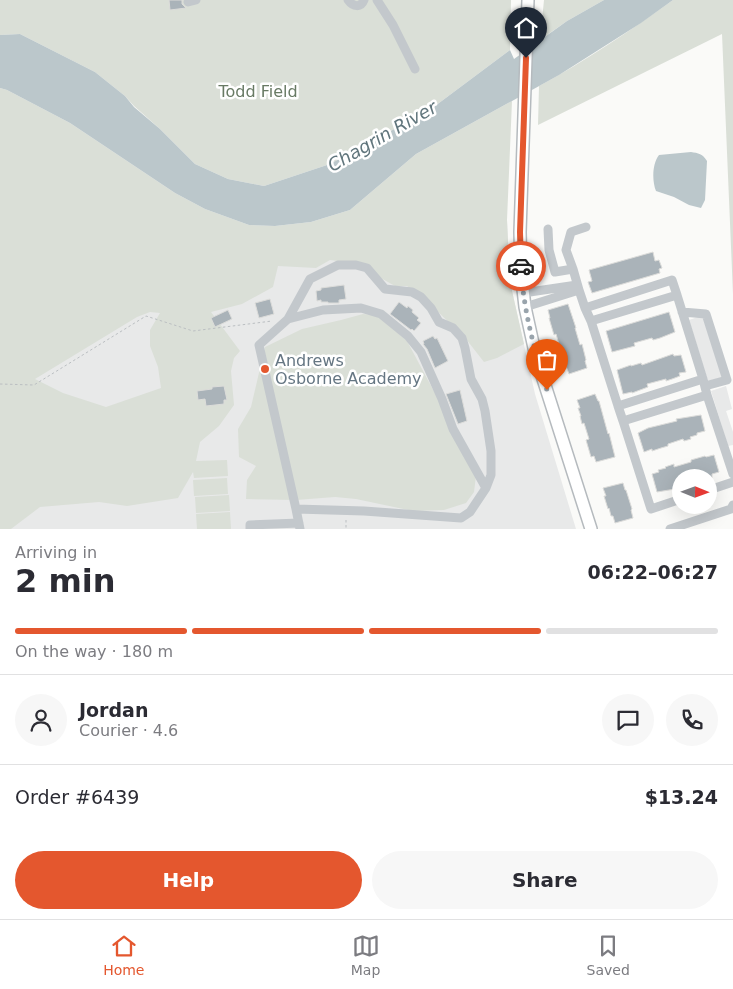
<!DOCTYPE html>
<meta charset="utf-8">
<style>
body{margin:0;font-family:"DejaVu Sans",sans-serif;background:#f7f7f7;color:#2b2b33;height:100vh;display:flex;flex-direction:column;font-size:19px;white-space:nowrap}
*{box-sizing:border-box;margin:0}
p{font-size:16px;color:#7c7c81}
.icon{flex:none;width:28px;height:28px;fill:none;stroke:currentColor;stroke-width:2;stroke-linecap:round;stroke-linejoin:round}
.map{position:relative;height:529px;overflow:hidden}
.sheet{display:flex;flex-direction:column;background:#fff;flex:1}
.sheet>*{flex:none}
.needle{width:32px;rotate:91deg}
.fabs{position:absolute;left:672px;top:469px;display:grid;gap:10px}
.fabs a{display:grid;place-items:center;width:45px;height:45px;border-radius:50%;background:#fff;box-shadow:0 5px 20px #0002;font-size:25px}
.pin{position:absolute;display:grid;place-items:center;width:42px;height:42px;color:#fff;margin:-51px -21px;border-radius:50% 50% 50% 0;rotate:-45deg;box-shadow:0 0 5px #0007}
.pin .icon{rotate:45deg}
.courier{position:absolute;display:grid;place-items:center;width:50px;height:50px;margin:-25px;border:4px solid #e4572e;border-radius:50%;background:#fff;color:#222;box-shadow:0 1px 6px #0007}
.overview em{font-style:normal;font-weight:700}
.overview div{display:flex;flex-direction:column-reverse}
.overview{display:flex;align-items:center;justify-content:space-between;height:85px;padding:0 15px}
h1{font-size:32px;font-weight:700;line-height:38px}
.bar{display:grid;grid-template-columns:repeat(4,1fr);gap:8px 5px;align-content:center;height:60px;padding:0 15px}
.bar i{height:6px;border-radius:4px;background:#e1e1e2}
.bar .current{background:#e4572e}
.bar p{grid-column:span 4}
.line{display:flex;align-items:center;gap:12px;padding:0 15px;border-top:1px solid #e1e1e2}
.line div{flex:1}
.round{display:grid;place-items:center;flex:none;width:52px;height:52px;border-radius:26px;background:#f7f7f7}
.action{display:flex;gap:10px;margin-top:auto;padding:10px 15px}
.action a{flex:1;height:58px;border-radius:30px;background:#e4572e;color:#fff;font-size:20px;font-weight:700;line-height:58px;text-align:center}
.action a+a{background:#f7f7f7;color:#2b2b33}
.tab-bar{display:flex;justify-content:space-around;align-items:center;height:70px;border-top:1px solid #e1e1e2;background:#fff;font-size:14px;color:#7c7c81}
.tab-bar a{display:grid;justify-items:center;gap:2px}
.tab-bar .current{color:#e4572e}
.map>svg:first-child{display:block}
.built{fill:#e8e9e9}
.green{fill:#dadfd7;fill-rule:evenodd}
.water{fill:#bbc7cb}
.building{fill:#aab3b9;stroke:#dcdcda}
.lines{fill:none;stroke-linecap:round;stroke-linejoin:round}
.major-casing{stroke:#b5babe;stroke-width:14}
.path{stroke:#bbbfc2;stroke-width:1;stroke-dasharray:2.5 2.5;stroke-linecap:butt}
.minor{stroke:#c3c8cc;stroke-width:9}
.major{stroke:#fff;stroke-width:11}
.done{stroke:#99a4ac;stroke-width:5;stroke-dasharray:0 9}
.route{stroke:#e4572e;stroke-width:6}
.poi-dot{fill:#e4572e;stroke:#fff;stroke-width:2}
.labels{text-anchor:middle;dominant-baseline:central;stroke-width:5;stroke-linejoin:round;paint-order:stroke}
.park-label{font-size:16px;fill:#687a64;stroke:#fff}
.poi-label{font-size:16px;fill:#657683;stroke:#fff;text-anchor:start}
.water-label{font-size:18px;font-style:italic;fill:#60757c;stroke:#fff}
</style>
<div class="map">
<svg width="733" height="529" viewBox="0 0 733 529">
<rect width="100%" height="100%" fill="#fafaf8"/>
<path class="built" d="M507,220L510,282L535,394L576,529H0V311Z
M704,315L723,377L708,381L689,320Z
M726,386L732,409L726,411L733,432V445L728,446L711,391Z"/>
<path class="green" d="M0,0H511L510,50L431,109L365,145L330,164L264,186L228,179L195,164L160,129L134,106L125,96L95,72L20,34L0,35Z
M544,0H604L567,21L540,40Z
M673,0H733V294L722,34L538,125L539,86C585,61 630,31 673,0Z
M0,88L7,90L70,123L175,193L205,209L249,225L275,226L311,222L350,210L416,154L512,101L507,220L510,282L524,344L497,358L484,362L466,339L432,306L407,286H395L354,263L330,260L316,268L278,266L273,287L242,304L211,312L240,351L234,358L231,371L234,405L219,426L200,442L196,461L227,460L228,476L194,478L193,472L178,498L127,506L99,502L40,507L11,529H0ZM150,312L160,313L150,330V346L158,367L161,388L106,407L63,393L35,379L137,317Z
M363,314L377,315L407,341L437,397L476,476L474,492L466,503L444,510L413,511L356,499L335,497L296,500L246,499L247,480L256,466L239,457L238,429L251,407L265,347L302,329L341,320Z
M227,478L228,494L194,496L193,480Z
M229,495L230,511L196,513L195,497Z
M230,512L231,529H197L196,514Z"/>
<path class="water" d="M604,0H673L641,23L559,75L416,154L350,210L311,222L275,226L249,225L205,209L175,193L70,123L7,90L0,88V35L20,34L95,72L125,96L134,107L160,129L195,164L228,179L264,186L330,164L365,145L431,109L510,50L514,59L567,21Z
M691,152C698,153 703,154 707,161L705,200L701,208L689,205L674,197L656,191C652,181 652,164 659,155Z"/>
<path class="building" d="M169,0H182V4L186,8L170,10Z
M653,252L655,261L659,260L662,268L659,269L660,273L592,293L588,282L592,281L589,270Z
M344,285L346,299L339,300V303H328V302H321V300L317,301L316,291L321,290V288Z
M270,299L274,314L259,318L255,303Z
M399,302L407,308L408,306L413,310L412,312L419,318L417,320L421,323L414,331L412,329L411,330L390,314Z
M568,304L576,328H575L580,345L582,344L586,360L585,361L587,368L569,374L566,366L564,367L561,359L559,351H561L556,334L554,335L549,318H550L548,310Z
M228,310L232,319L215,327L211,318Z
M669,312L675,332L660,338L653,340L652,338L634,343L635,346L612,352L606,331Z
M433,336L435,339L437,338L448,361L435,368L427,349L423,344H424L423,341Z
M673,354L674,356L681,355L686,372L679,373L680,376L672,379L666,381V379L647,384L648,387L632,393V392L623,394L617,370L631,365V366L641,363L642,365Z
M224,386L227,400H224V404L206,406L205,399L198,400L197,391L212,389V387Z
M460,390L467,421L458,424L446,394Z
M595,394L598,401H599L608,434L609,433L615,457L596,462L594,456L591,457L586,440L589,439L584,423L582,424L580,416H581L578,408H580L577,400Z
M701,415L705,431L697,433V435L690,437L691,439L684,441L683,439L668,444V446L661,448L652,451V449L644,452L638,433L648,428L677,421L676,419Z
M714,455L719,472L712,474V478H681V488L657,492L652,474L659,472L658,470L666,468L665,467L674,464V467L691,462V460L705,456L706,457Z
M623,483L625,490H626L632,509L631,510L633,518L615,523L613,516H611L609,508L608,509L604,496H606L603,488Z"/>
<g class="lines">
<defs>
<path id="major" d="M528,0L520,232L521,272L525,307L536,357L591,529"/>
</defs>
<use href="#major" class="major-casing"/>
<path class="path" d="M0,384L34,385L146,316L193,331L272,321
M346,520V529"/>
<path class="minor" d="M348,0C353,7 361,8 364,0
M377,0L393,25L415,69
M188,2L196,0
M548,229L549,250L555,272L573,269L579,290
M573,269L566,250L571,232L586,227
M523,293L577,285
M525,307L579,290L585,308L672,280L677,295L591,321L585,308
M682,312L706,314L727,380L705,386
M288,319L323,310L361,308L381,314L408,336L421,352L442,399L453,429L486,488
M591,321L618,406L703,379L677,295
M707,395L733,474
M618,406L623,421L707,395L703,379
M623,421L651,509L681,499
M709,490L733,482
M296,509L259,345L288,319L310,279L338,265H356L367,268L385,289L412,292L421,297L431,308L439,322L453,328L462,338L465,348L471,379L482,399L485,411L491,451V475L486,488L470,512L461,518L364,511L296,509L300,529
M250,529V525L299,523
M670,529L731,509L733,505"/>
<use href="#major" class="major"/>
</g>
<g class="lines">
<path class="done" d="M521,266C523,309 534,349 547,390"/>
<path class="route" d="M521,266L520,232L526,58"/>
</g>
<circle class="poi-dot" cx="265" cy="369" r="5"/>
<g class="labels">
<g class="park-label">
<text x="258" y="91">Todd Field</text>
</g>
<g class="poi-label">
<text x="275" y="360">Andrews<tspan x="275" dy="18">Osborne Academy</tspan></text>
</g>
<g class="water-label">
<text transform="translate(382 136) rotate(-30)">Chagrin River</text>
</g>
</g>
</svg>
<div class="fabs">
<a><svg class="needle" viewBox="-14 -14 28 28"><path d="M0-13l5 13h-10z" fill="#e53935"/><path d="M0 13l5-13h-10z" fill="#7c7c81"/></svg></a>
</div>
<div class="pin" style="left:547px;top:390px;background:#ea580c"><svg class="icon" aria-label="bag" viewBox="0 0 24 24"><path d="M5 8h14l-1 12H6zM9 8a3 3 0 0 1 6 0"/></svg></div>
<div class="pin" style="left:526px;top:58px;background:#1f2937"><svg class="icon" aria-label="home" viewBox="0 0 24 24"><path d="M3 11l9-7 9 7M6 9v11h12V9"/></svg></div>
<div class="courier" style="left:521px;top:266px"><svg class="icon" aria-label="car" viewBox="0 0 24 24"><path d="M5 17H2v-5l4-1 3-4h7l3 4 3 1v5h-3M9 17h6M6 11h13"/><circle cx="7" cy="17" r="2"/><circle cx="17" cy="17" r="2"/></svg></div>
</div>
<section class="sheet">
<div class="overview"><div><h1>2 min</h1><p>Arriving in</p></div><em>06:22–06:27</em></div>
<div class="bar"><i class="current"></i><i class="current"></i><i class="current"></i><i></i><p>On the way · 180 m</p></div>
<div class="line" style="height:90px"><a class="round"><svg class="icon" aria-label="person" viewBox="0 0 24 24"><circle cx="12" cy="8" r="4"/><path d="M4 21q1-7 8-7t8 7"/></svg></a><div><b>Jordan</b><p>Courier · 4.6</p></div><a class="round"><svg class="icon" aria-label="chat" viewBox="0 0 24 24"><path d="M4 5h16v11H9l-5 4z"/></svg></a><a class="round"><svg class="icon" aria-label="phone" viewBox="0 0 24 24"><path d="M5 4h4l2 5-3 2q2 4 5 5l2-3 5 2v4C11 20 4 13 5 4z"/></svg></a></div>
<div class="line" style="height:65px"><div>Order #6439</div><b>$13.24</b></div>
<div class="action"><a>Help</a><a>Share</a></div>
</section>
<nav class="tab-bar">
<a class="current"><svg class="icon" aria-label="home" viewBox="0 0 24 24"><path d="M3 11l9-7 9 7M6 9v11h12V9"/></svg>Home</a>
<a><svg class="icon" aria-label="map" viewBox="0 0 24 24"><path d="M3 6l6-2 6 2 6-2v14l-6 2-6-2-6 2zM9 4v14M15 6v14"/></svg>Map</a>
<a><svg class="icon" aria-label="saved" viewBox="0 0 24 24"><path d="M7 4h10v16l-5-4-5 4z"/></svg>Saved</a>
</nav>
